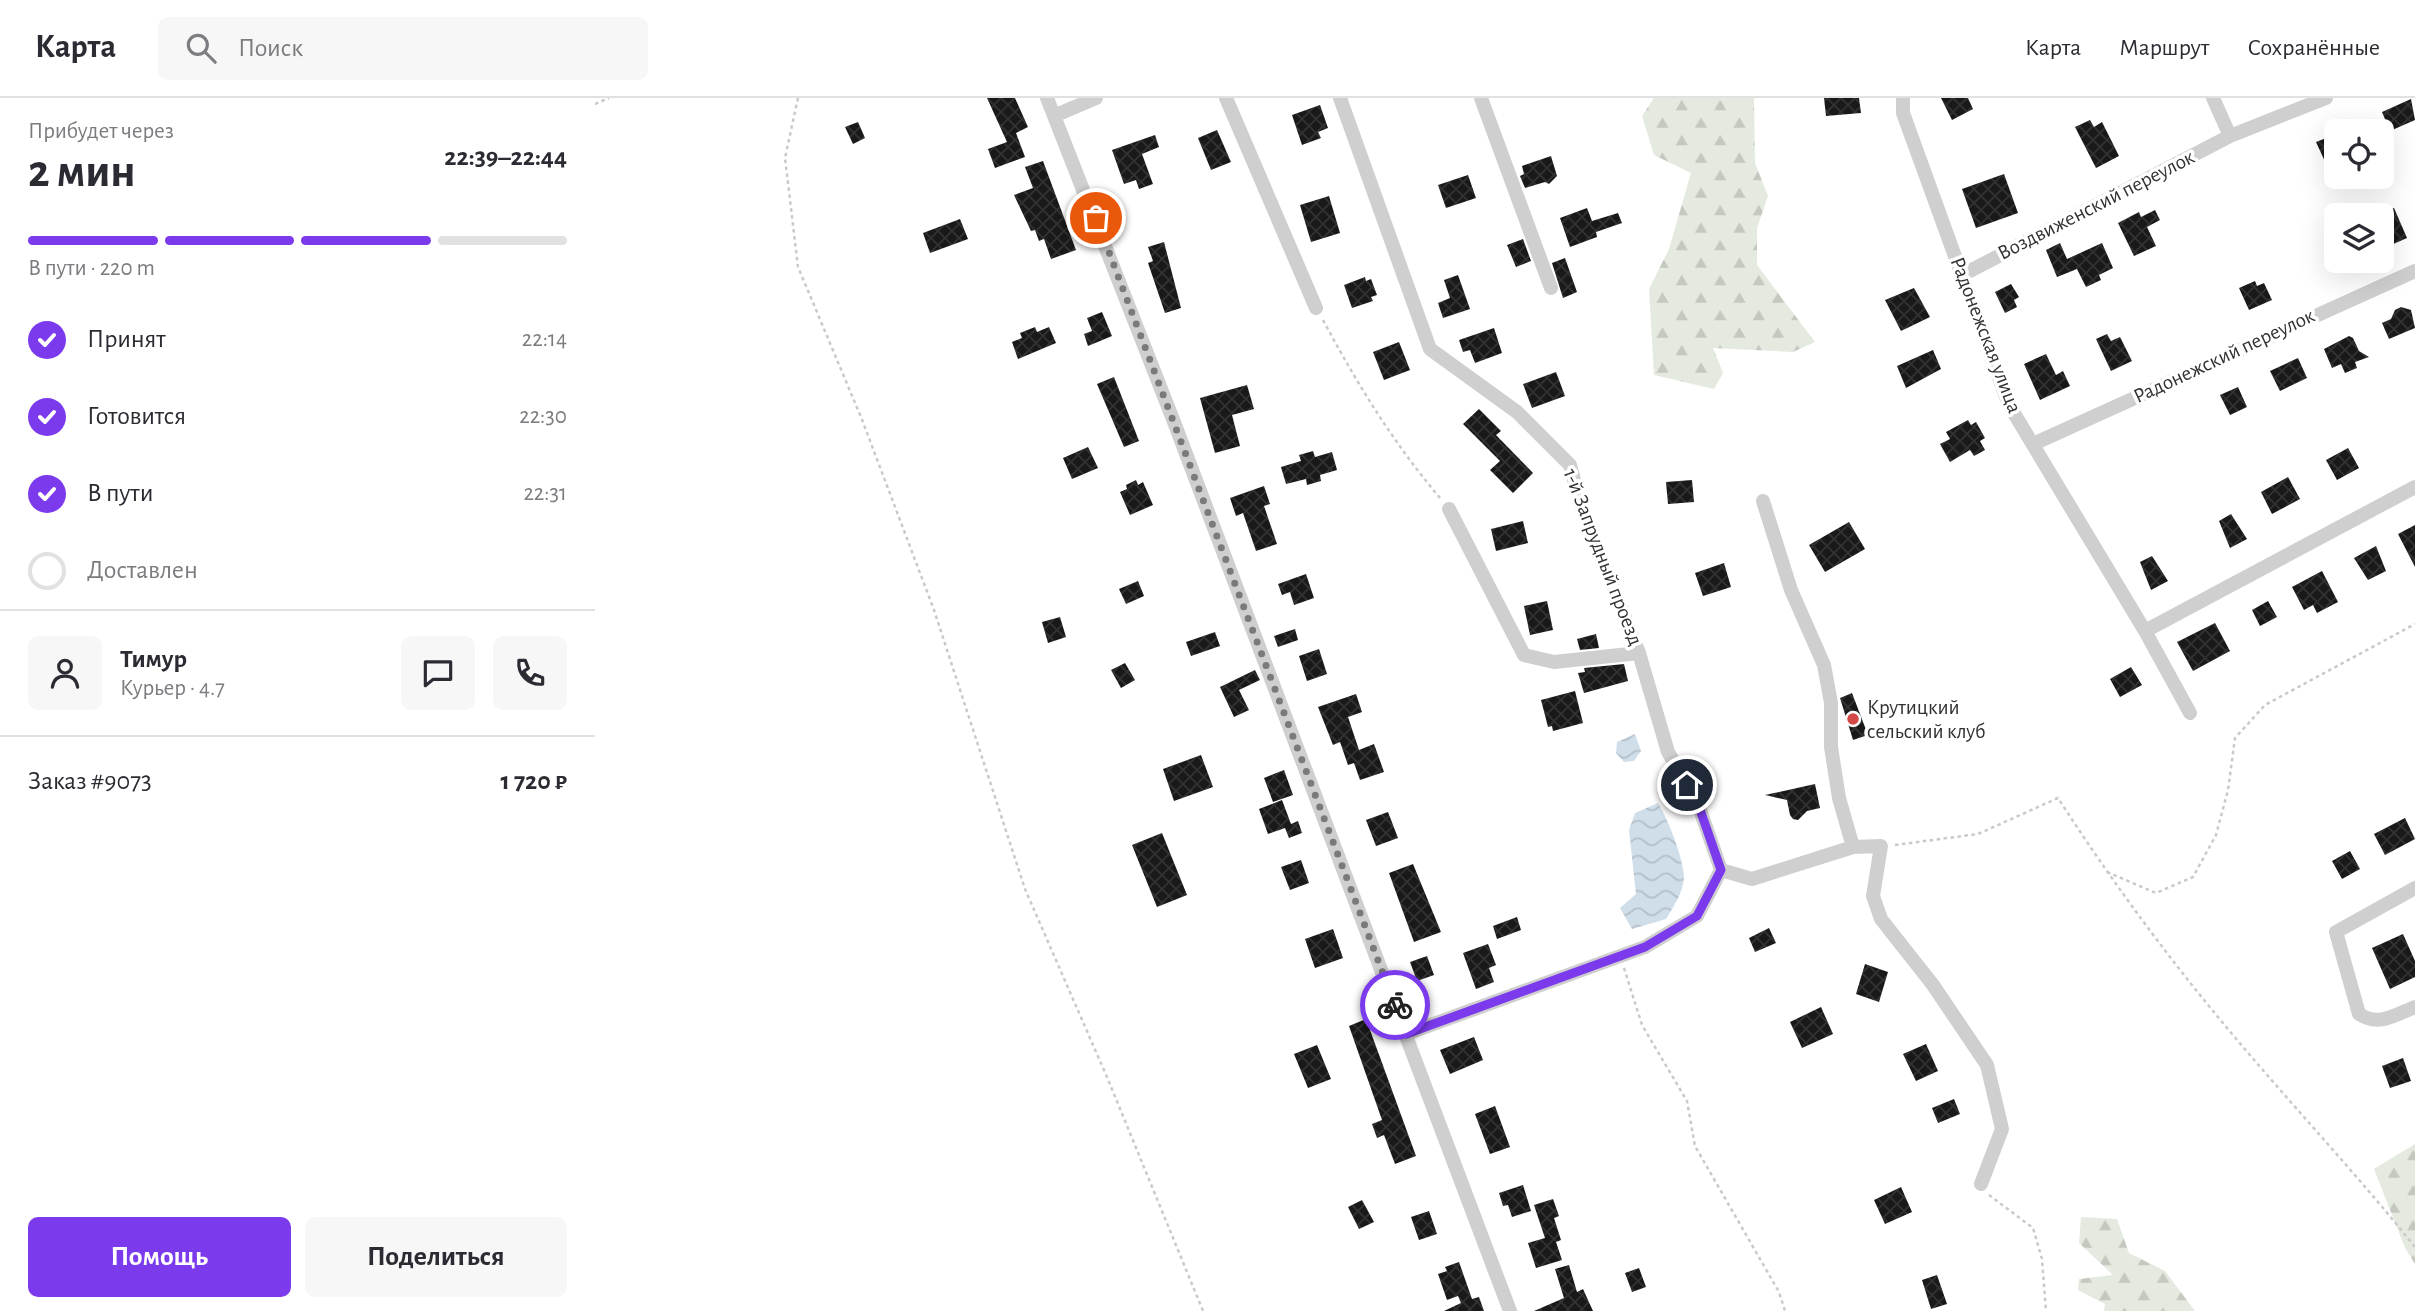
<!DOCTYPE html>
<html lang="ru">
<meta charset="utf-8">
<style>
body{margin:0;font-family:"Alegreya Sans",sans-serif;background:#f7f7f7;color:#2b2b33;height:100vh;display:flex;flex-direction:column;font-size:26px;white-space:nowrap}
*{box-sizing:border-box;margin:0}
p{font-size:23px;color:#7c7c81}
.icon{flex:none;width:38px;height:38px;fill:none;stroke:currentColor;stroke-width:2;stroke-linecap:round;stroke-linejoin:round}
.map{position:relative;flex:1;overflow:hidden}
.panel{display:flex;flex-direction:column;background:#fff;width:595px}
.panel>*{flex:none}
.tools{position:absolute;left:1729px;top:21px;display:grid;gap:14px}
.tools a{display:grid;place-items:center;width:70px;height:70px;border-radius:10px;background:#fff;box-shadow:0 7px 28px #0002;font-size:35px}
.pin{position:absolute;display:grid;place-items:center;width:60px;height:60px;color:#fff;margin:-30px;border:4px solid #fff;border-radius:50%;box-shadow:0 2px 7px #0007}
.courier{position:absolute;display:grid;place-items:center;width:70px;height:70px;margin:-35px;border:5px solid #7c3aed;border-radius:50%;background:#fff;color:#222;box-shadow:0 2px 9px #0007}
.summary em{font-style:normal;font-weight:700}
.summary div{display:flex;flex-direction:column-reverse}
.summary{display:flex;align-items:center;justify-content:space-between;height:119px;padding:0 28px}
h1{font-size:46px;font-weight:700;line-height:52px}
.bar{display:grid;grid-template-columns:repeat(4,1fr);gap:10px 7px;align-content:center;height:84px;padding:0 28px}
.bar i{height:9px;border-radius:5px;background:#e1e1e2}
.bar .active{background:#7c3aed}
.bar p{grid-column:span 4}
.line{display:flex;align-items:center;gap:18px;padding:0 28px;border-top:2px solid #e1e1e2}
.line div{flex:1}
.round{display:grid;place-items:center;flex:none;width:74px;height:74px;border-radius:10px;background:#f7f7f7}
ol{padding:0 28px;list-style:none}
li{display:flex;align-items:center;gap:21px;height:77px}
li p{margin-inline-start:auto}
li .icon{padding:7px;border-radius:50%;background:#7c3aed;color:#fff;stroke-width:4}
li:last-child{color:#7c7c81}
li i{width:38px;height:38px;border:4px solid #e1e1e2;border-radius:50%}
.action{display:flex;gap:14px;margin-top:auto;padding:14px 28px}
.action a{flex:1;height:80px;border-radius:10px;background:#7c3aed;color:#fff;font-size:28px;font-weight:700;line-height:80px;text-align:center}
.action a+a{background:#f7f7f7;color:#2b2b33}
header{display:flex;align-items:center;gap:42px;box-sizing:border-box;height:98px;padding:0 35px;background:#fff;border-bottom:2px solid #e1e1e2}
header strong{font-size:33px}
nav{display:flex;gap:38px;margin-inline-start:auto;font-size:24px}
.search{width:490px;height:63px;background:#f7f7f7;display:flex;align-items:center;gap:18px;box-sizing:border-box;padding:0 24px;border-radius:10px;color:#7c7c81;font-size:26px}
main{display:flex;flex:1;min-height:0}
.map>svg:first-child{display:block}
.forest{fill:url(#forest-firs)}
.water{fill:url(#water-waves)}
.building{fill:url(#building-cross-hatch)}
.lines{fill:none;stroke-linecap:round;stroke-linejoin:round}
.path{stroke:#c9c9c9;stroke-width:2.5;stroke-dasharray:3.5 3.5;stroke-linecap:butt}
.minor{stroke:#cfcfcf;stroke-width:14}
.done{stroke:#7a7a7a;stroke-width:7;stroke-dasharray:0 12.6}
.route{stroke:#7c3aed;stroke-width:9}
.poi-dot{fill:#d54848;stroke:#fff;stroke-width:2.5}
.labels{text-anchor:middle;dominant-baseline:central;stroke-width:7;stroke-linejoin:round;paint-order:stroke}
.street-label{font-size:21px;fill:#323232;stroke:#fff}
.poi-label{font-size:21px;fill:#323232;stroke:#fff;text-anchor:start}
</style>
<header>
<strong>Карта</strong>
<div class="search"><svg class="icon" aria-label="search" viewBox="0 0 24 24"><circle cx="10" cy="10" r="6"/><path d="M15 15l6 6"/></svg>Поиск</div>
<nav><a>Карта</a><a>Маршрут</a><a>Сохранённые</a></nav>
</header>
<main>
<section class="panel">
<div class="summary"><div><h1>2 мин</h1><p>Прибудет через</p></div><em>22:39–22:44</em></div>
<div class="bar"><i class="active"></i><i class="active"></i><i class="active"></i><i></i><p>В пути · 220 m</p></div>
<ol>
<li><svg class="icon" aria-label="check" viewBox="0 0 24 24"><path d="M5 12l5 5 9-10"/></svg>Принят<p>22:14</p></li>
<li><svg class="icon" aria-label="check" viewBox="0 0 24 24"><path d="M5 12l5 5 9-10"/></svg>Готовится<p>22:30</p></li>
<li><svg class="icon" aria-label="check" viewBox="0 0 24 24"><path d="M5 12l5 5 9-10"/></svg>В пути<p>22:31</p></li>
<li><i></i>Доставлен</li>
</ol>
<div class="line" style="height:126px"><a class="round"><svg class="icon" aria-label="person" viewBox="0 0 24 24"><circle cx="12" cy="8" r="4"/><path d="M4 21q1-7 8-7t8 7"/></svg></a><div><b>Тимур</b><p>Курьер · 4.7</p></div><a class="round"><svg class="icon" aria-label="chat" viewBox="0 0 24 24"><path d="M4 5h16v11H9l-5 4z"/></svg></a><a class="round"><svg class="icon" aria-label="phone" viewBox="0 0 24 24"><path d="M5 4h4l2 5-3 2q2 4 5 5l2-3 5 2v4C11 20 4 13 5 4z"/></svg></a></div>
<div class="line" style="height:91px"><div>Заказ #9073</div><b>1 720 ₽</b></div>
<div class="action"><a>Помощь</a><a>Поделиться</a></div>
</section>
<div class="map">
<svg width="1820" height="1213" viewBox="0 0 1820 1213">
<defs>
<pattern id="forest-firs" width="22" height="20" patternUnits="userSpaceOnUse" patternTransform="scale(1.75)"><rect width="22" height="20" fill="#e4eadf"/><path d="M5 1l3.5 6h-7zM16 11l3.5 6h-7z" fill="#c4c9c0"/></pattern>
<pattern id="water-waves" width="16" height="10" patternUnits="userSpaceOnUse" patternTransform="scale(1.75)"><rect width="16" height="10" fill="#d0deea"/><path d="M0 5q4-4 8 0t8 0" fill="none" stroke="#b3bfc9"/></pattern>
<pattern id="building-cross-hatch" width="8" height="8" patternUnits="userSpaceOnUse" patternTransform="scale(1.75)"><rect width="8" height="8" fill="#191919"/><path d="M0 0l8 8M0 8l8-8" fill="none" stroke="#323232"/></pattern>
</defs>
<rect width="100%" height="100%" fill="#fff"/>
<path class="forest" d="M1059,0H1159L1160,65L1173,98L1162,130V167L1220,244L1198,254L1118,250L1128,275L1119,291L1059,277L1054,191L1074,151L1096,75L1059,57L1047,18Z
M1820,1046V1166L1810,1150L1779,1071Z
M1486,1119L1522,1121L1534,1155L1570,1173L1600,1213H1509L1510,1206L1483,1192L1484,1181L1518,1177L1484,1145Z"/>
<path class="water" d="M1040,636L1046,653L1039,663L1029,664L1021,655L1022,644Z
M1063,705C1073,721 1089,762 1089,780C1088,795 1078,809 1071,821L1037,831L1025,810L1041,796L1034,732L1040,715Z"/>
<path class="building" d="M392,0H420L433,29L421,35L430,59L400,70L393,51L412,44Z
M1229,0H1264L1266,15L1231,18Z
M1346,0H1373L1378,11L1357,22Z
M1816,1L1820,22L1795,33L1787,14Z
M725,7L733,30L723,34L726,40L707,47L697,17Z
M1495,22L1499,29L1507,24L1524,58L1501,70L1480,29Z
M263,24L270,40L258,46L250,29Z
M622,32L636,64L616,72L603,40Z
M560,37L564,49L547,56L558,86L544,91L541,82L529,86L517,52Z
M1734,39L1735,42L1741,39V64L1732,68L1721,44Z
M956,58L962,78L954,86L950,84L930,90L925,78L929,76L927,68Z
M448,63L481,152L456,161L449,141L444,143L440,132L436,133L419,97L438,90L430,69Z
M1409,76L1423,115L1381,130L1367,91Z
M873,77L881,100L851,110L843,87Z
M734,98L745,135L716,144L705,107Z
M992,110L997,123L1023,115L1027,125L1001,134L1002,139L975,149L965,120Z
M1799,110L1812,140L1787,151V123L1791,121L1788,115Z
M1560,112L1565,122L1552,129L1561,148L1539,158L1523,125L1544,114L1546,119Z
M365,121L373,141L335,155L328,135Z
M928,141L936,163L921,169L912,147Z
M569,144L586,210L570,215L553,165L558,163L553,149Z
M1465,145L1472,161L1507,145L1518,170L1504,177L1506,182L1491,189L1482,171L1462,179L1451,152Z
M970,160L982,194L968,200L957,165Z
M863,177L875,211L848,220L843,205L855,200L849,182Z
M770,179L771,183L776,181L782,197L776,199L778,203L757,210L749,187Z
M1660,183L1662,188L1669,185L1677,202L1654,212L1644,190Z
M1416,186L1424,199L1419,202L1422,209L1410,215L1400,194Z
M1319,190L1335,219L1306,233L1290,202Z
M1806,209L1816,212L1820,230L1794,241L1787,225L1796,221L1800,212Z
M507,214L517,238L493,248L489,236L497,233L492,220Z
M440,229L442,234L454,229L461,245L423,261L417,244L427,240L425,235Z
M899,230L907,255L880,265L875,252L868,254L864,242Z
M1512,236L1516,243L1525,239L1537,263L1516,273L1501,241Z
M1754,238L1758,240L1764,253L1774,259L1760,264L1762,270L1750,275L1746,266L1737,270L1729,251Z
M804,244L815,272L789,282L778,254Z
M1338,252L1346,271L1311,290L1302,268Z
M1451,256L1461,277L1468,273L1475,288L1445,302L1429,266Z
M1703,260L1712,280L1685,293L1675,273Z
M961,274L970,298L937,310L928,286Z
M519,279L544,343L529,349L502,286Z
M652,287L659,311L637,317L645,348L620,355L605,300Z
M1643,289L1652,309L1635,317L1625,297Z
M884,311L906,333L901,337L938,375L918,395L895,372L905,363L868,326Z
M1373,322L1376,327L1381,324L1390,340L1385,343L1390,352L1379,358L1375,352L1355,364L1345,346L1355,341L1351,334Z
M493,349L503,370L477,381L468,360Z
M1753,350L1764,370L1742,382L1731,362Z
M718,353L720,359L737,354L742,372L725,377L726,383L712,387L711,381L691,386L686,369L706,363L704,357Z
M1693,379L1705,401L1677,416L1666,394Z
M541,382L543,387L548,384L558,407L535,417L525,394L532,391L531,387Z
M1097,382L1099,404L1073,406L1071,384Z
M669,388L675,406L669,408L682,446L661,453L648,415L641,418L635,400Z
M1636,416L1652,441L1635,450L1624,423Z
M928,423L933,445L901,453L896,431Z
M1254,424L1270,451L1230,474L1214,447Z
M1820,427V469L1803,436Z
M1781,448L1791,473L1773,482L1759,460Z
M1557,458L1573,483L1556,492L1545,464Z
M1129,465L1136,489L1108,498L1100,475Z
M1727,473L1743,504L1722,515L1718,507L1709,512L1697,489Z
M711,476L719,500L699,507L695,494L687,497L683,486Z
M543,483L549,498L531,506L524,491Z
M952,503L958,532L935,537L929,508Z
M1673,503L1682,519L1665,528L1657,512Z
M465,519L471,539L453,545L447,524Z
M1620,525L1635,553L1598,573L1582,544Z
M700,531L703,542L683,549L679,538Z
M620,534L625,548L596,558L591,544Z
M1001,536L1004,550L985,552L982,541Z
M724,551L732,576L712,583L704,558Z
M530,565L540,582L526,590L516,572Z
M1029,566L1033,583L989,595L983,575L990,574L989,570Z
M1536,569L1547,587L1525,599L1515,581Z
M660,572L665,582L644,592L654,612L639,619L625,589Z
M980,593L988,625L958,633L957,628L953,629L946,602Z
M1257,595L1273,637L1258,642L1245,600Z
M761,596L767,614L753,619L764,652L779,646L789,674L765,682L759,665L753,667L745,644L738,647L723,609Z
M606,657L618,689L579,703L568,671Z
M689,672L698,697L678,704L669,680Z
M1220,686L1225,710L1212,713L1203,722L1198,721L1195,717L1192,702L1170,697Z
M687,702L696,726L703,723L707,735L694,740L690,730L673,736L664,711Z
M793,714L803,740L781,748L771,722Z
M1810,720L1820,741L1790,757L1779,736Z
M567,735L592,797L562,809L537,747Z
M1755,753L1765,771L1747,781L1737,763Z
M706,762L714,785L695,792L686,769Z
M818,766L846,834L819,844L794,775Z
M922,819L926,832L902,841L898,828Z
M1174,830L1181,845L1160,854L1154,840Z
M738,831L748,860L720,870L710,841Z
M1808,836L1820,863V879L1795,891L1777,850Z
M893,846L901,867L894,870L899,884L881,891L868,855Z
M832,858L839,877L822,883L815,864Z
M1270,866L1293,874L1284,904L1261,896Z
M1226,909L1238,936L1207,950L1195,924Z
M771,921L821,1058L800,1066L789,1037L782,1040L777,1026L787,1022L754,928Z
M879,939L888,962L855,976L845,952Z
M1331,946L1343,973L1321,983L1308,956Z
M722,947L736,981L713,990L699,956Z
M1808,960L1816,983L1795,990L1787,968Z
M1359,1001L1365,1016L1343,1025L1337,1010Z
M900,1008L915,1049L895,1056L880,1016Z
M928,1087L936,1113L917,1119L913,1107L908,1108L904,1095Z
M1306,1089L1317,1114L1290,1126L1279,1102Z
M958,1101L964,1118L959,1120L966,1142L961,1144L967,1162L941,1170L933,1145L950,1140L939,1107Z
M767,1102L779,1124L764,1131L753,1109Z
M834,1113L842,1136L824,1142L816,1119Z
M864,1164L877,1201L884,1199L889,1213H849L866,1205L863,1198L852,1202L843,1176L852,1173L850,1169Z
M974,1167L982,1194L988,1191L998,1213H939L969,1200L960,1171Z
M1044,1170L1051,1189L1037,1194L1030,1175Z
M1342,1177L1352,1206L1336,1211L1327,1182Z"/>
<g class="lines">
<path class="path" d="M203,0L190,60L203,169L266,319L339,512L430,791L512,979L608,1213
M0,6L14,0
M728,222C763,287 797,343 845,400
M1300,747L1383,736L1463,700C1512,776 1565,849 1623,919C1687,997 1757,1070 1820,1149
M1512,774L1561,795L1598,779L1621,737L1633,692L1640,640L1670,607L1820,526
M1029,870L1047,927L1092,1003L1100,1048L1184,1194L1190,1213
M1394,1097L1438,1130L1447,1161L1451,1213"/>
<path class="minor" d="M452,0L579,324L915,1213
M631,0L721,210
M745,0L835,251L922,314L975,367L987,411L1044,555L1073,654L1102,703L1126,772
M886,0L956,190
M1308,0V15L1414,307L1550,533L1595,615
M1618,0L1635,38
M461,17L501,0
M1367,177L1635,38L1731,0
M1438,346L1820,173
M1168,403L1196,492L1229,567L1236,605V649L1244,700L1258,749
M854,411L929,557L959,564L1044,555
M1550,533L1820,389
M1126,772L1157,781L1258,749L1286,748L1278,798L1286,821L1338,887L1392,967L1407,1031L1386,1086
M1820,790L1741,834L1764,916C1784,929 1800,917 1820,909
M811,936L1050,849L1102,818L1126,772"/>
</g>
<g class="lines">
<path class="done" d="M501,120L800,907"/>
<path class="route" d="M800,907L811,936L1050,849L1102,818L1126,772L1102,703L1092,687"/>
</g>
<circle class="poi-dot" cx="1258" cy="621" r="7"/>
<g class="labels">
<g class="street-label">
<text transform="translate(1501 107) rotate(-27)">Воздвиженский переулок</text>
<text transform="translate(1391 237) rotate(69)">Радонежская улица</text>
<text transform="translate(1629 258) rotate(-25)">Радонежский переулок</text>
<text transform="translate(1008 459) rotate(69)">1-й Запрудный проезд</text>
</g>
<g class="poi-label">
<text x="1272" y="609">Крутицкий<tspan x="1272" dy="24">сельский клуб</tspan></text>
</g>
</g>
</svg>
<div class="tools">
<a><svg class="icon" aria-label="locate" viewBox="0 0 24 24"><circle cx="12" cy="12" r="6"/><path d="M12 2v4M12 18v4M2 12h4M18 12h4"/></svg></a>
<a><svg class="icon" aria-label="layers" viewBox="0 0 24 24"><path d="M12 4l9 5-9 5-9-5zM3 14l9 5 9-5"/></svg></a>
</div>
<div class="pin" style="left:501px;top:120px;background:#ea580c"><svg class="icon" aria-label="bag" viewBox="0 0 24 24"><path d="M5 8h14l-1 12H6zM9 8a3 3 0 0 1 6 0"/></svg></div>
<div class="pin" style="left:1092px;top:687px;background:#1f2937"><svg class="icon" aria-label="home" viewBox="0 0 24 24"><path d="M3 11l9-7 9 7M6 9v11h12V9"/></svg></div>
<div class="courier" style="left:800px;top:907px"><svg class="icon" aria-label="bike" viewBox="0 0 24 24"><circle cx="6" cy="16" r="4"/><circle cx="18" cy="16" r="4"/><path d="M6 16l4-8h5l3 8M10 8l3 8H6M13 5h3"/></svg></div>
</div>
</main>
